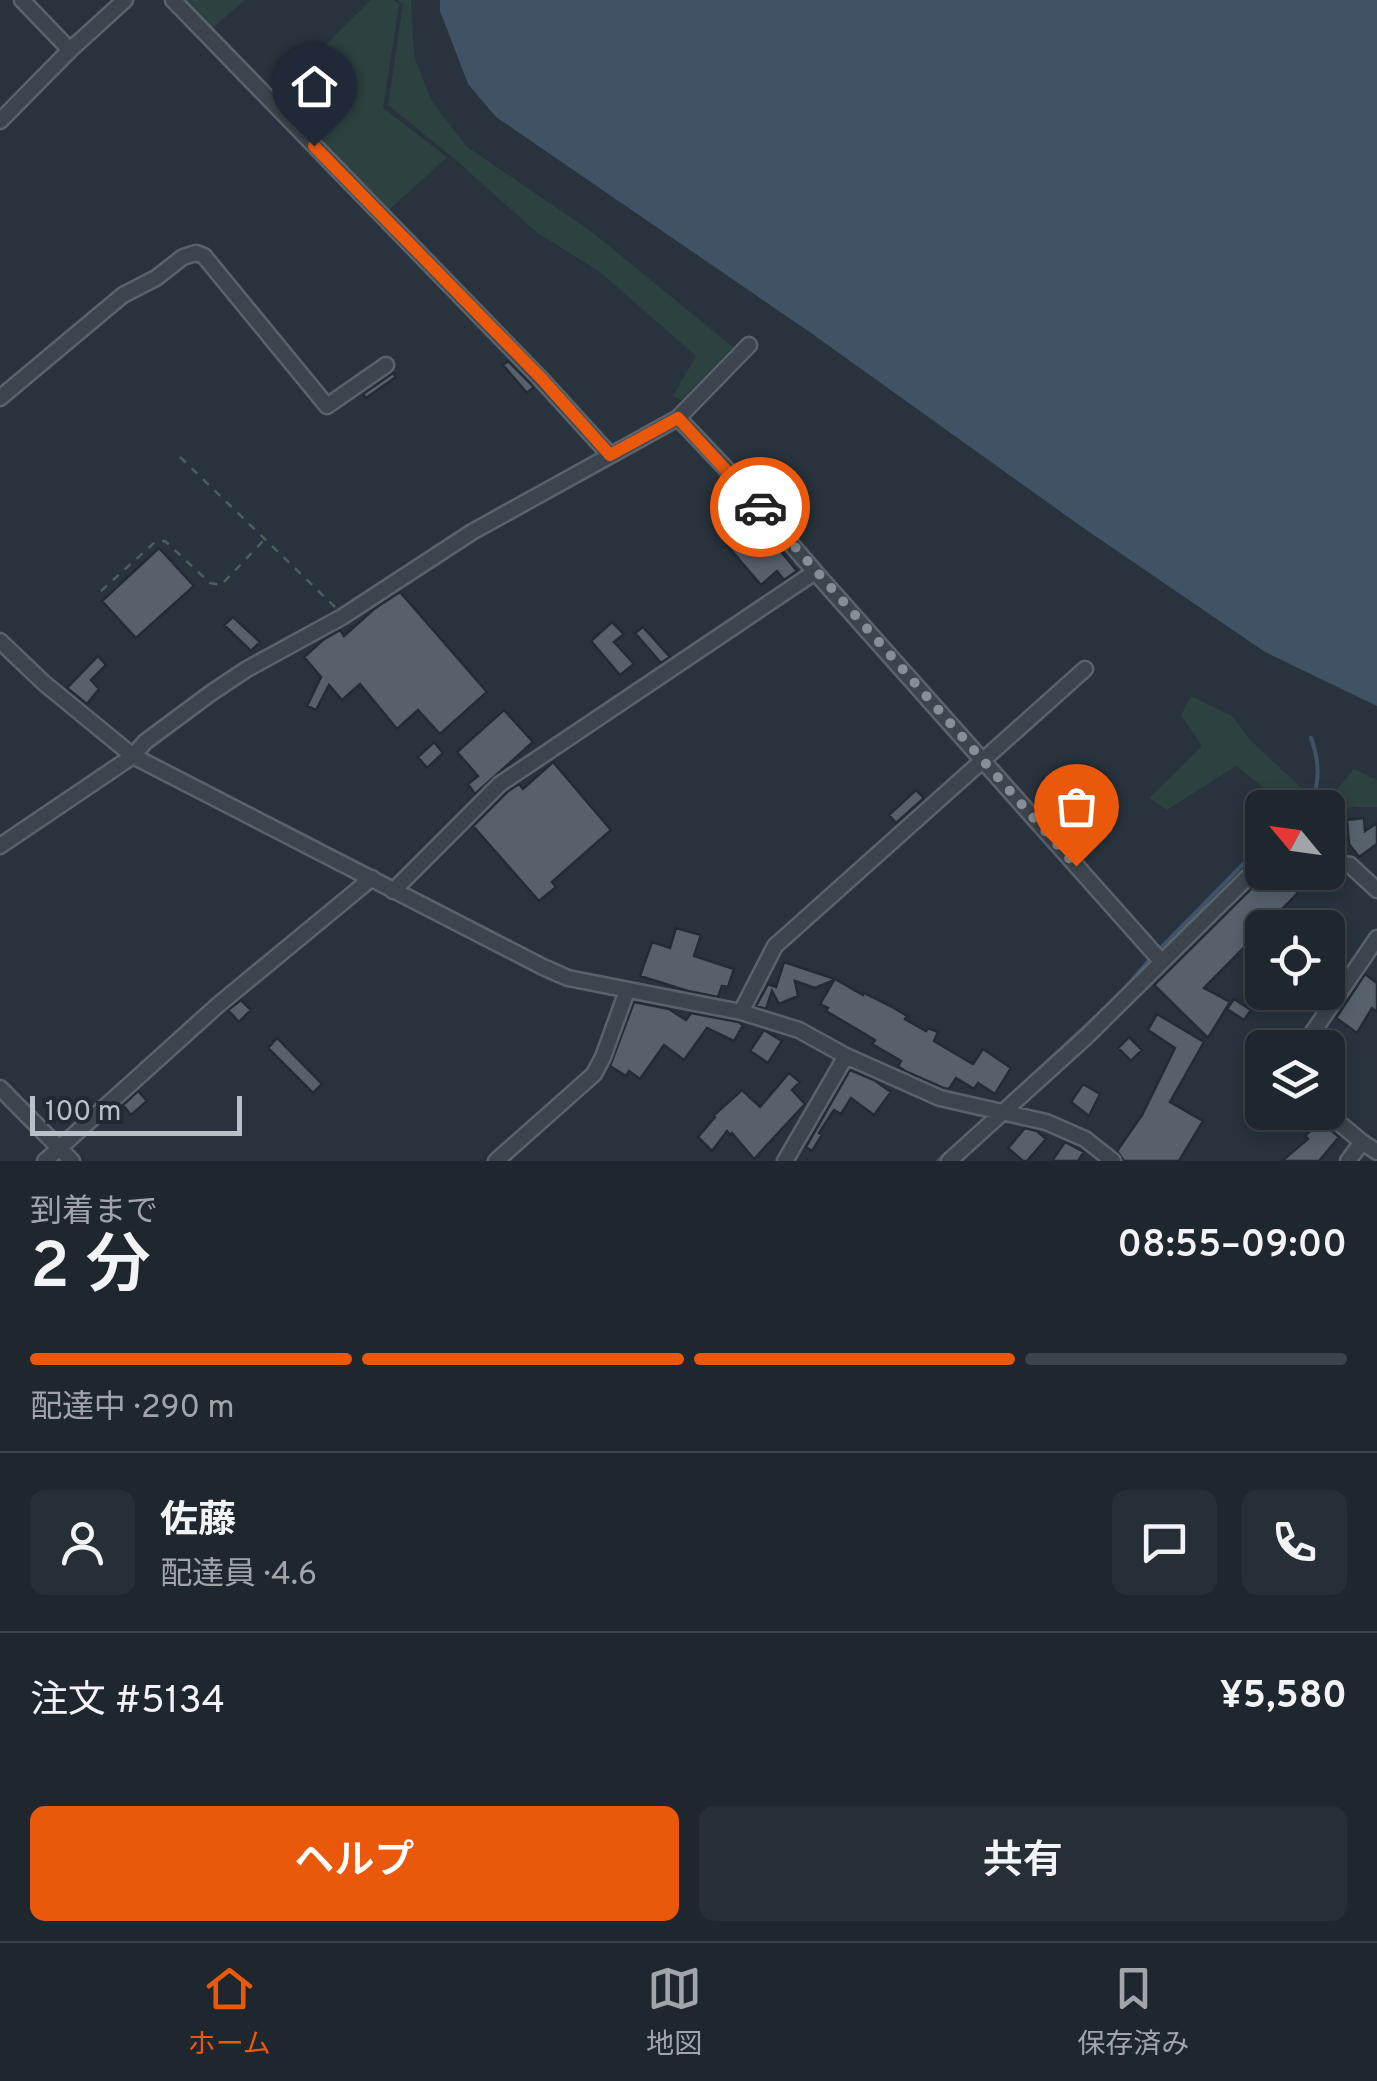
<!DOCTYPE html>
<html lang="ja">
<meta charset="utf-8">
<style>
body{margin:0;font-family:Overpass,"Noto Sans JP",sans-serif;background:#262e36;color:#f1f3f6;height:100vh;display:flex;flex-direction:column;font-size:38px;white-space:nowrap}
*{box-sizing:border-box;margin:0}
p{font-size:32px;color:#a1a5aa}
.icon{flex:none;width:55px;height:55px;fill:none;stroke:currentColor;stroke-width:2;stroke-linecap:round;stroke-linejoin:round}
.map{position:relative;height:1161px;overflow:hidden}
.side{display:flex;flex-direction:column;background:#1e262e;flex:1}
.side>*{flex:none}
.needle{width:65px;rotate:299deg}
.tools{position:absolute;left:1245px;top:790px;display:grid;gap:20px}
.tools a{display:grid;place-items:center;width:100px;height:100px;border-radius:15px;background:#1e262e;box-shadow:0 5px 15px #0003,0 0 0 2px #3c434a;font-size:50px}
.scale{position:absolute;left:30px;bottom:25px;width:212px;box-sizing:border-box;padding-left:10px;border:5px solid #b8c0c8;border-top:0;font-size:28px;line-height:35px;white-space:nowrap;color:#b8c0c8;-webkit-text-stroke:8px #212a32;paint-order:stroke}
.pin{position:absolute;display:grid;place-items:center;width:85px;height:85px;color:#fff;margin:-102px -42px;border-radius:50% 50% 50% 0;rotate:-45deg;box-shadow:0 0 10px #0007}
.pin .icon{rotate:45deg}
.courier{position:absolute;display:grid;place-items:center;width:100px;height:100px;margin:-50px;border:8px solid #ea580c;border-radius:50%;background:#fff;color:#222;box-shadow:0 2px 12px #0007}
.headline em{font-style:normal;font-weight:600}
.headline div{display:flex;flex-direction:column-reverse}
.headline{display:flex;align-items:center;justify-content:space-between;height:170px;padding:0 30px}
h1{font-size:65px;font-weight:600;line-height:75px}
.bar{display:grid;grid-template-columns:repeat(4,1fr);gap:15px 10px;align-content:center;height:120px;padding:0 30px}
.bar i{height:12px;border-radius:8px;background:#3c434a}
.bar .selected{background:#ea580c}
.bar p{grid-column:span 4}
.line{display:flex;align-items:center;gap:25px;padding:0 30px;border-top:2px solid #3c434a}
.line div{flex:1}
.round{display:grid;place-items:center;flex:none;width:105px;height:105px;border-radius:15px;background:#262e36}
.button{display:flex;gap:20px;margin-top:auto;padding:20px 30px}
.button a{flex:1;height:115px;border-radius:15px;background:#ea580c;color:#fff;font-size:40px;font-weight:600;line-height:115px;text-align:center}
.button a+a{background:#262e36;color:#f1f3f6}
.menu{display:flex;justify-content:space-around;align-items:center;height:140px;border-top:2px solid #3c434a;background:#1e262e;font-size:28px;color:#a1a5aa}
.menu a{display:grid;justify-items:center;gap:5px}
.menu .selected{color:#ea580c}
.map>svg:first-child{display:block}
.green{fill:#2d4140}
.water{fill:#405263}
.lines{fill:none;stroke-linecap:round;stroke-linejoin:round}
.stream{stroke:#405263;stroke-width:4}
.building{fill:#56616c;stroke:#232c34;stroke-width:2.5}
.street-casing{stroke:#5a636b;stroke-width:19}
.path{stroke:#4c5e5e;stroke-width:2.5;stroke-dasharray:8 8;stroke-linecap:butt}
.street{stroke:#3c454d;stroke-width:14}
.done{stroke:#868f97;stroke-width:10;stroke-dasharray:0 18}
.route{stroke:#ea580c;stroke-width:12}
</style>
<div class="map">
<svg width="1377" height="1161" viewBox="0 0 1377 1161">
<rect width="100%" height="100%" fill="#28333d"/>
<path class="green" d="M183,0H245L211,29Z
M371,0H394L399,4L383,108L447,157L389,210L277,93Z
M398,0H411L414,56L431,100L466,146L592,232L733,347L681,400L673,396L696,356L600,272L536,232L457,161L388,105L403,4Z
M1191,696L1232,716L1250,740L1322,807L1354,769L1377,780V807H1350L1344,812L1342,848L1332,845L1328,841V808L1289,807L1236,766L1167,810L1149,798L1202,746L1181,715Z"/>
<path class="water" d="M440,0H1377V706L1265,652L1082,527L811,333L496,117L468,84L440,11Z"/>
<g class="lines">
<path class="stream" d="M1310,808C1320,782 1320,763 1311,738
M1158,951L1262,845
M997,1108L1120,994L1151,958
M938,1161L990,1114"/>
</g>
<path class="building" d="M508,361L534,387L527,393L503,365Z
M393,373L396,377L366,398L363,394Z
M753,518L797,571L784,580L777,571L761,585L725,543Z
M159,548L194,586L136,638L102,601Z
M400,592L487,692L440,734L418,710L397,729L360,684L342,700L329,685L316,710L307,706L321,677L304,657L323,640L340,630L344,636L374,609Z
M233,617L260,642L251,651L224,625Z
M612,622L624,634L614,642L634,664L620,675L591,641Z
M643,627L670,657L661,663L635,633Z
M98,656L106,665L91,680L99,689L87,704L67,688Z
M504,710L533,742L475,794L468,784L478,776L457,752Z
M434,742L443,753L427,768L418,757Z
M553,762L611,830L552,882L556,887L539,901L473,826L507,792L519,784L523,789Z
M916,790L924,798L896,823L889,815Z
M1364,818L1365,831L1377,823V844L1359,857L1349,844L1347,820Z
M1268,872H1278L1298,893L1204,988L1230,1002L1208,1038L1154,985Z
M676,928L701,935L694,956L734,969L728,987L722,986L718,997L688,991L640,976L652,942L670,948Z
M784,962L835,979L863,995L864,993L894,1008L907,1016L905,1019L926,1031L928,1028L938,1032L934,1041L973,1064L983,1049L1011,1068L995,1094L978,1083L974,1089L956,1078L949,1089L943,1088L905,1071L898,1066L901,1061L872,1044L875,1040L826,1011L828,1008L820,1004L834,980L815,988L795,981L798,996L779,1004L772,991L766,1009L756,1006L768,984L776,987Z
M1365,974L1377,983V1012L1372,1008L1357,1033L1336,1018Z
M1234,999L1251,1010L1244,1020L1227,1009Z
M241,1000L251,1010L239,1022L228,1010Z
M634,1002L669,1009L686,1020L691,1013L738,1022L743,1025L734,1041L707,1028L684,1060L664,1045L640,1079L629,1071L626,1076L610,1066Z
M1157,1014L1204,1042L1170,1102L1203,1121L1179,1161H1124L1117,1151L1142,1115L1175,1048L1148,1030Z
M764,1030L782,1041L768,1063L750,1051Z
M1129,1037L1142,1050L1131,1061L1118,1048Z
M277,1038L322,1084L313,1093L268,1048Z
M850,1070L874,1080L891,1092L874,1115L851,1098L841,1114L834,1110L819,1133L822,1135L812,1151L806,1147Z
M789,1073L800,1082L792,1090L805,1104L754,1159L732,1133L730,1135L727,1131L712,1151L698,1137L715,1117L714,1115L742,1090L760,1107Z
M1083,1084L1100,1094L1089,1116L1071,1102Z
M138,1091L147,1101L131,1115L123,1105Z
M1320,1121L1339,1137L1319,1161H1282L1308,1139L1305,1136Z
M1025,1128L1037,1131L1046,1139L1027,1161H1023L1008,1148Z
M1065,1142L1084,1152L1078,1161H1052Z"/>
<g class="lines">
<defs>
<path id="street" d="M22,0L70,50
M173,0L539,377L610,455
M0,121L70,50L125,0
M0,398L123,295L156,278L183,257L196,253L204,256L327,406L386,365
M678,418L734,477L815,572L1161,961
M0,641L44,683L133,756L543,967L568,978L741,1012L799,1030L846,1056L940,1098L1046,1122L1085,1139L1113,1161
M0,846L133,756L145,742L211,693L247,669L342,617L472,532L678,418L749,345
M1328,862L1350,865L1377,890
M393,891L500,784L815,572
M741,1012L775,946L1085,669
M1302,1048L1377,938
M0,1088L72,1161
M1326,1112L1362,1142L1348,1161
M1362,1142L1377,1152
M45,1161L218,1005L372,878
M496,1161L594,1074L603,1057L627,991
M785,1161L846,1056
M949,1161L1086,1037L1262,863"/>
</defs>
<use href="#street" class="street-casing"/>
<path class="path" d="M180,457L335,607
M101,591L155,542L165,541L210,583L221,585L265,539"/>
<use href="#street" class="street"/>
</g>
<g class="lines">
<path class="done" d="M760,507L1076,866"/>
<path class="route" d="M314,146L540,377L610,455L678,418L760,507"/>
</g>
</svg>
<div class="tools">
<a><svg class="needle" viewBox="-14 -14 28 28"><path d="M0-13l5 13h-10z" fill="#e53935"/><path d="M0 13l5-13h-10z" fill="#a1a5aa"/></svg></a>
<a><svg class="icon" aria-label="locate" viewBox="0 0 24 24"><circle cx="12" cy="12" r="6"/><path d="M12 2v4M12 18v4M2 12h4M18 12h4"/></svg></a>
<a><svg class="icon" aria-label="layers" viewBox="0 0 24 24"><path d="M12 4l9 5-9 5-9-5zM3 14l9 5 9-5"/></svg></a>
</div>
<div class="scale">100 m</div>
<div class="pin" style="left:1076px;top:866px;background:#ea580c"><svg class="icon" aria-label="bag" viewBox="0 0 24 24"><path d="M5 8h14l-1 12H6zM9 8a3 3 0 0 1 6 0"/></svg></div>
<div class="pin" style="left:314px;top:146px;background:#1f2937"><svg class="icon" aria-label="home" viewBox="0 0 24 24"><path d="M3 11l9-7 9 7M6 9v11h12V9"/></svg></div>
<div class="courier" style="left:760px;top:507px"><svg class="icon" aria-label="car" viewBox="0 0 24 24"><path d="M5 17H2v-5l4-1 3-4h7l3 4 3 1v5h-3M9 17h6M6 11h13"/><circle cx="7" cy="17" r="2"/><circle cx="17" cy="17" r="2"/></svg></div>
</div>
<section class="side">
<div class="headline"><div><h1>2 分</h1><p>到着まで</p></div><em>08:55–09:00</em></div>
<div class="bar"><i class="selected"></i><i class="selected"></i><i class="selected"></i><i></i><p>配達中 · 290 m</p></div>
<div class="line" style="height:180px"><a class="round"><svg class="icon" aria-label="person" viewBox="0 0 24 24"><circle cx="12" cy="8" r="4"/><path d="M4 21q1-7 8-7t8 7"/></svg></a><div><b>佐藤</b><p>配達員 · 4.6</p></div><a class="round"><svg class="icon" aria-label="chat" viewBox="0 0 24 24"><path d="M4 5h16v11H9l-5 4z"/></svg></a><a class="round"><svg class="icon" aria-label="phone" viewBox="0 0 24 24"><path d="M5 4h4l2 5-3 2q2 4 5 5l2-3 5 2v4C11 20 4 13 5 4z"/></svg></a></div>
<div class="line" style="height:130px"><div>注文 #5134</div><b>¥5,580</b></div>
<div class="button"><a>ヘルプ</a><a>共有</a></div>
</section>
<nav class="menu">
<a class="selected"><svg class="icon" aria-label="home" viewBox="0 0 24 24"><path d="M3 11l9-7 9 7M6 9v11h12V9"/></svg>ホーム</a>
<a><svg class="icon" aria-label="map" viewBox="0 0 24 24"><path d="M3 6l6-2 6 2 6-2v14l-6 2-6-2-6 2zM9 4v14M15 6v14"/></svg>地図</a>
<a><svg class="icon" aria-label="saved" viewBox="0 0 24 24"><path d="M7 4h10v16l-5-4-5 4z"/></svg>保存済み</a>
</nav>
